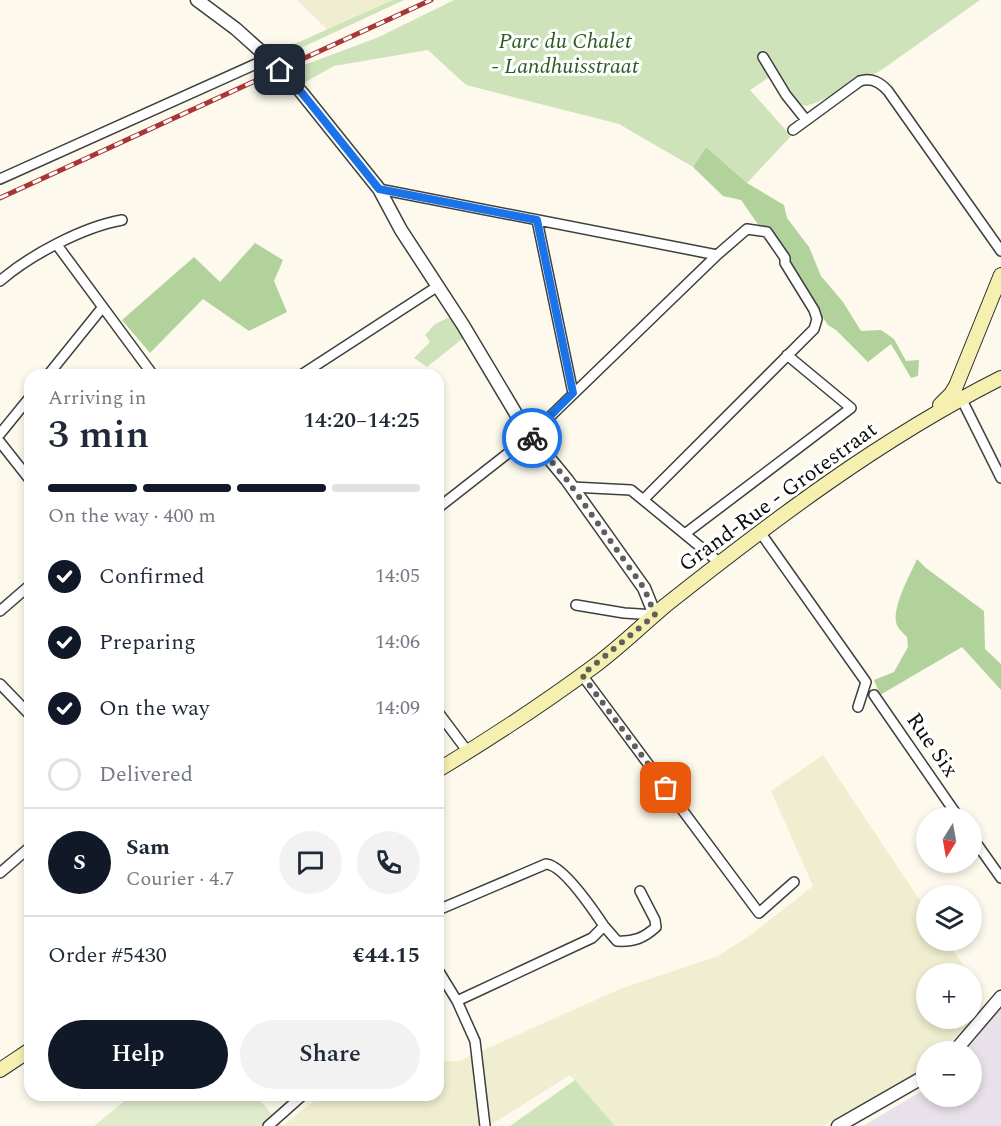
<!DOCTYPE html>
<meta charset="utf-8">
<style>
body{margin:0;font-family:Spectral,serif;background:#f2f2f3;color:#1f2937;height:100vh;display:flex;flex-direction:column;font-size:22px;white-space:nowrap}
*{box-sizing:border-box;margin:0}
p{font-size:20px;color:#747a83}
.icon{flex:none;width:33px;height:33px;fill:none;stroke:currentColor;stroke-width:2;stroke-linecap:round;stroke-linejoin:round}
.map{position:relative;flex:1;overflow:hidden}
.sheet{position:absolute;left:24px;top:369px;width:420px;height:732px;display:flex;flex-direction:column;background:#fff;border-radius:18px;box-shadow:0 3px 9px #0003}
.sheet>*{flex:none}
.needle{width:39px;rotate:191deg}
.buttons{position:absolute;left:916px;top:807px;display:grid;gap:12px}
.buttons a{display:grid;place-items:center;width:66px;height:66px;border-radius:50%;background:#fff;box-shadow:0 3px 9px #0003;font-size:30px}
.pin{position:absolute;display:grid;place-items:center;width:51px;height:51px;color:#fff;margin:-26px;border-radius:12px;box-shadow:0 3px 9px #0006}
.courier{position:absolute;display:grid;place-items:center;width:60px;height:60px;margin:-30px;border:4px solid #1a73e8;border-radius:50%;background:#fff;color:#222;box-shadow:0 2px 8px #0007}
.headline em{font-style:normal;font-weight:600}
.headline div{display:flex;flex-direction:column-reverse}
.headline{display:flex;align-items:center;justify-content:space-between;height:102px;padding:0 24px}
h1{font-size:39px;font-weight:600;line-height:45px}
.bar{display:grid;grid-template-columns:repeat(4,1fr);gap:9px 6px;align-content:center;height:72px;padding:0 24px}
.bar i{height:8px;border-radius:4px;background:#e0e1e3}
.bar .current{background:#111827}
.bar p{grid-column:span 4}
.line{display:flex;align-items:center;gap:15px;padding:0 24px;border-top:2px solid #e0e1e3}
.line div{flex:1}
.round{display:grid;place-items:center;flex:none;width:63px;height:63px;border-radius:32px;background:#f2f2f3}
ol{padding:0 24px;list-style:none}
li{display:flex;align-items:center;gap:18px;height:66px}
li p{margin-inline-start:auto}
li .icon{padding:6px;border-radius:50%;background:#111827;color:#fff;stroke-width:4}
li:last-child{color:#747a83}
li i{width:33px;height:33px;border:3px solid #e0e1e3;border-radius:50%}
.button{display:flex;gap:12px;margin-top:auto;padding:12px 24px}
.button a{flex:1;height:69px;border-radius:36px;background:#111827;color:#fff;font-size:24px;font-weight:600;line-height:69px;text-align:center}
.button a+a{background:#f2f2f3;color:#1f2937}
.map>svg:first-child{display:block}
.industrial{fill:#e9e1ea}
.farmland{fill:#f0eed0}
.green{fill:#cee3ba}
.forest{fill:#b2d29c}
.pitch{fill:#dfebcb}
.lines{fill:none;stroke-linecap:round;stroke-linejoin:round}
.minor-casing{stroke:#3f3f3f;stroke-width:12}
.tertiary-casing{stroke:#3f3f3f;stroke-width:15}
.secondary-casing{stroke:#2e2e2e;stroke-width:16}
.minor{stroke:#fff;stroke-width:9}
.tertiary{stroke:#fff;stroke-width:12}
.secondary{stroke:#f5f0af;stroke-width:14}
.rail-casing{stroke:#aa3536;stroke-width:5}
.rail{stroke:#fff;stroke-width:3;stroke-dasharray:9;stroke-linecap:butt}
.done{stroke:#605f5b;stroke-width:6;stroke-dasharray:0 10.8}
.route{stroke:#1a73e8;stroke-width:8}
.labels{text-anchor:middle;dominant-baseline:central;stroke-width:6;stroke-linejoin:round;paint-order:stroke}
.park-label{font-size:22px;font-style:italic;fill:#2e5b24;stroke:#fff}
.street-label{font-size:22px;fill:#0c0c0c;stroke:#fff}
</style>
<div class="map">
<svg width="1001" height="1126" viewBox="0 0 1001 1126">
<rect width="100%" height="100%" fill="#fdfaed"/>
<path class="industrial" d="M1001,1008V1126H863L927,1088V1096H972V1052L962,1051Z"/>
<path class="farmland" d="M297,0H393L328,30Z
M823,755L927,911V940L947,941L969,973L927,974V1018H972V1006L978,1012L943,1051L927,1052V1067L823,1126H615L570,1075L489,1126H282L322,1095H438V1062L459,1061L620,989L718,956L752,934L813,886L771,791Z"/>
<path class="green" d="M393,0H404L275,60L270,55Z
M454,0H980L880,71L818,102L806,106L797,103L771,76L750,90L791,136L747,183L706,147L693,167L619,124L466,85L428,50L334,66L298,86L288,71L379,37Z
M452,316L466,336L427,367L414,358L430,342L425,335L435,324Z
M575,1080L615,1126H510Z"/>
<path class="forest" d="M706,147L747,183L784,205L787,218L809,247L821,276L843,302L861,331L881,330L894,339L906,361L919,360L918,376L911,378L891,344L868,362L836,330L828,325L741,200L723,196L693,167Z
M255,243L283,260L274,281L287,312L249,331L203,299L150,353L122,320L194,257L220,282Z
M917,559L926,568L984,611L985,649L1001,664V690L962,647L880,695L874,680L894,672L908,647L907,637C903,633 897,628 896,622C893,605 910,575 917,559Z"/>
<path class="pitch" d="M132,1095H255L282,1126H94Z"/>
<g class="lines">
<defs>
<path id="minor" d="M763,57L786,95L806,120
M793,130L860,81C871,77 881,83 888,91L1001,251
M0,179L267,59
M379,189L717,255
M537,220L573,393
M57,245L153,375
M0,281C30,255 83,227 122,220
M48,375L102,308
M301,375L438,286
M959,394L1001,478
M0,434L30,397
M0,442L30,480
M572,487L631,490L720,563
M438,508L530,436L717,255L747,229L767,232L785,258V263L814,310L817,319L814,329L644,499
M760,532L866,682L858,707
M686,533L851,408L787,355
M576,605L624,613L655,615
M0,611L30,585
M582,675L759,913L794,882
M0,684L30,715
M874,695L959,818
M438,712L468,752
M972,837L1001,878
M0,873L30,847
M438,910L546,864C563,865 594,911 604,926L592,938L457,1001
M604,926L617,941C634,942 644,938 656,927L655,920L640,891
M438,970L457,1001L475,1041L485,1126
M268,1126L303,1095"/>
<path id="tertiary" d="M197,0L236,29L276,65L302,93L379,189L401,230L463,325L525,429L567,480L644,588L655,615
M954,1052L1001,997
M838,1126L927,1075"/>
<path id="secondary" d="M940,405L951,394L956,386L1001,275
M438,770C491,738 543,704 593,667C619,648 642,625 666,605C772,521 880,439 1001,378
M0,1070L30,1050"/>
</defs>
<use href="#minor" class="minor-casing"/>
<use href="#tertiary" class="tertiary-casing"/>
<use href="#secondary" class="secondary-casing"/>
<use href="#minor" class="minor"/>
<use href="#tertiary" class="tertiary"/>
<use href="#secondary" class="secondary"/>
<defs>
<path id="rail" d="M0,198L431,0"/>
</defs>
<use href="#rail" class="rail-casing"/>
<use href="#rail" class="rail"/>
</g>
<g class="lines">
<path class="done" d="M532,438L567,480L644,588L655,615L582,675L666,788"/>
<path class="route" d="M280,70L302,93L379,189L537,220L573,393L530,436L532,438"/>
</g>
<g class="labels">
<g class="park-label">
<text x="565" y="41">Parc du Chalet<tspan x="565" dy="25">- Landhuisstraat</tspan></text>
</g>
<g class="street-label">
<text transform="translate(778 497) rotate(-36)">Grand-Rue - Grotestraat</text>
<text transform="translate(932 745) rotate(55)">Rue Six</text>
</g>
</g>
</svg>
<div class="buttons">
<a><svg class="needle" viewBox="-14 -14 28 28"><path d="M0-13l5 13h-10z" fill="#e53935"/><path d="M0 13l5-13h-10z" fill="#747a83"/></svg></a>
<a><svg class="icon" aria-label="layers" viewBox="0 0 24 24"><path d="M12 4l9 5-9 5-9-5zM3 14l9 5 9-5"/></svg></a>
<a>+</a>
<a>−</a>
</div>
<div class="pin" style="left:666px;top:788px;background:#ea580c"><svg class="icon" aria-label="bag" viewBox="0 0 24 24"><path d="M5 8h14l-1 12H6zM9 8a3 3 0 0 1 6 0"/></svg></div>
<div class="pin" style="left:280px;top:70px;background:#1f2937"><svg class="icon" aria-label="home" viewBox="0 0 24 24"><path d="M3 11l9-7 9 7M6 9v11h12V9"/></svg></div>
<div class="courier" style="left:532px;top:438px"><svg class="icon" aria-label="bike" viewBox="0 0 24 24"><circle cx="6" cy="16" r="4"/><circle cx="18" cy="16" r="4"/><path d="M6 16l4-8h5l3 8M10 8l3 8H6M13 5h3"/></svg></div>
<section class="sheet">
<div class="headline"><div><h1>3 min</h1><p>Arriving in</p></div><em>14:20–14:25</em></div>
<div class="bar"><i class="current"></i><i class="current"></i><i class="current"></i><i></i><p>On the way · 400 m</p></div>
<ol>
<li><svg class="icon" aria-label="check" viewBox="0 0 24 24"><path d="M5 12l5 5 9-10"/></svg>Confirmed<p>14:05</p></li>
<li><svg class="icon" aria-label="check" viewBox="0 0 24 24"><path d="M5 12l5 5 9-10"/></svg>Preparing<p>14:06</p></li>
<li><svg class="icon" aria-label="check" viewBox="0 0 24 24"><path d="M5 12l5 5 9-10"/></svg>On the way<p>14:09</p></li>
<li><i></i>Delivered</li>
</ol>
<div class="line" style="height:108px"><b class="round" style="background:#111827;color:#fff">S</b><div><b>Sam</b><p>Courier · 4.7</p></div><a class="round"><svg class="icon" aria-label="chat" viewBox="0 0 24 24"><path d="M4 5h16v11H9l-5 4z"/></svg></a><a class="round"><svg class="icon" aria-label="phone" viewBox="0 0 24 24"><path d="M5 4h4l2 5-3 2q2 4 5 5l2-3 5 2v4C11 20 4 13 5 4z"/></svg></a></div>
<div class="line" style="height:78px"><div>Order #5430</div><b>€44.15</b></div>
<div class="button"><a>Help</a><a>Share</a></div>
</section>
</div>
